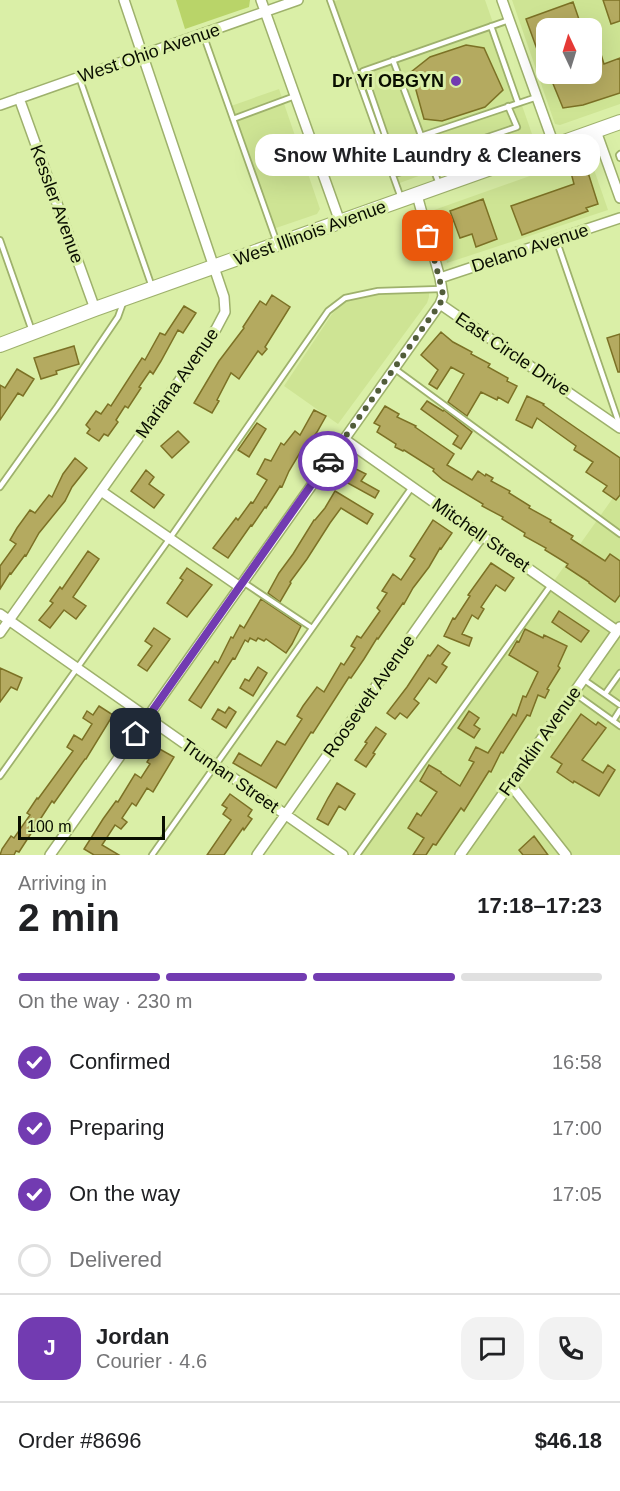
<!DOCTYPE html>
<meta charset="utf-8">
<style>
body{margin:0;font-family:Arial,sans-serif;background:#f2f2f2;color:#202124;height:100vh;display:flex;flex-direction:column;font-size:22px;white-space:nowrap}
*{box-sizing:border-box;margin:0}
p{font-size:20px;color:#757577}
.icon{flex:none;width:33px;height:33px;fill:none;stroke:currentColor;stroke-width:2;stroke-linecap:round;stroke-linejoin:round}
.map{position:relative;height:855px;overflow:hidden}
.drawer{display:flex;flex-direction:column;background:#fff;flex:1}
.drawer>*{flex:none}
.needle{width:39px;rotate:356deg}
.tools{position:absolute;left:536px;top:18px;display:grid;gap:12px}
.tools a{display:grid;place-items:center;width:66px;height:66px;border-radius:12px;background:#fff;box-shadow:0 6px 24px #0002;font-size:30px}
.scale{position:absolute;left:18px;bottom:15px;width:147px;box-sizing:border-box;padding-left:6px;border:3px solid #090e00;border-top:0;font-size:16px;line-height:21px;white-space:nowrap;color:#090e00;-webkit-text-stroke:4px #daefa7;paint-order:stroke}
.pin{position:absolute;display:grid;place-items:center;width:51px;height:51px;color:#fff;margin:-26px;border-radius:12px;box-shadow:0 3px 9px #0006}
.courier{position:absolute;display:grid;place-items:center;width:60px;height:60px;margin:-30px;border:4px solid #723bb1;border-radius:50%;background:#fff;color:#222;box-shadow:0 2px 8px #0007}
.bubble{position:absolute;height:42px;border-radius:18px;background:#fff;box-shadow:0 6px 24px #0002;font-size:20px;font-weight:600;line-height:42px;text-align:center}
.head em{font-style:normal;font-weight:600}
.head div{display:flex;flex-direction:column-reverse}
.head{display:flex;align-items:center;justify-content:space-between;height:102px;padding:0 18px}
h1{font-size:39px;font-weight:600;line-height:45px}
.bar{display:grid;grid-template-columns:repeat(4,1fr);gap:9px 6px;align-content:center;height:72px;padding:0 18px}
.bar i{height:8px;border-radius:4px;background:#e0e0e0}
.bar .on{background:#723bb1}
.bar p{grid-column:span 4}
.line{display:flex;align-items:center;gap:15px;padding:0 18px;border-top:2px solid #e0e0e0}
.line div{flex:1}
.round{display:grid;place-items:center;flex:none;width:63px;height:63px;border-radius:18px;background:#f2f2f2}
ol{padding:0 18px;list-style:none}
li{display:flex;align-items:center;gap:18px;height:66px}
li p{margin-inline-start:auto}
li .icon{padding:6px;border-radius:50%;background:#723bb1;color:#fff;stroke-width:4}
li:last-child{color:#757577}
li i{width:33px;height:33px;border:3px solid #e0e0e0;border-radius:50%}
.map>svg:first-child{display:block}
.built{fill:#cee494;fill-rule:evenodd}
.green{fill:#b9d469}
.building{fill:#b4aa60;stroke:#7c7125;stroke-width:1.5}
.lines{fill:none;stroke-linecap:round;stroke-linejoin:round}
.lane-casing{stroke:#9eb16c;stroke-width:8}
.street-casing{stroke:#9eb16c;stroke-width:12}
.secondary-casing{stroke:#9eb16c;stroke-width:16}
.lane{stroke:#fff;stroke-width:4.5}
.street{stroke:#fff;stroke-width:9}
.secondary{stroke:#fff;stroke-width:14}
.done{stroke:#525d3a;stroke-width:6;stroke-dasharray:0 10.8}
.route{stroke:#723bb1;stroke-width:8}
.poi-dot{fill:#723bb1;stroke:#daefa7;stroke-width:2}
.labels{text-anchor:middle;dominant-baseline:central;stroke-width:6;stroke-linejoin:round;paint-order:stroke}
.street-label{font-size:18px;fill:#090e00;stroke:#daefa7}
.poi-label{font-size:18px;font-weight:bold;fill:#090e00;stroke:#daefa7;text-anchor:end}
</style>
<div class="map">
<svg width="620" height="855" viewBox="0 0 620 855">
<rect width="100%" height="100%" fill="#daefa7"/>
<path class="built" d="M338,0H485L532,134L397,184L333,2Z
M512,0H620V104L560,125L555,124ZM546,28H591V74H546Z
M279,89L320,209L317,214L273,229L231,106Z
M589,155L608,210L447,263L434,210Z
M429,292V297L427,303L338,424L284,386L332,314L346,299L357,296Z
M620,488V855H360L551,585Z"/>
<path class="green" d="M176,0H250L249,7L185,29Z"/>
<path class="building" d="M603,0H620V21L611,24Z
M573,2L582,28H546V49L538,52L526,19Z
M466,45L484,48L503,90L485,107L442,121L424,119L411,72L430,57Z
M600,51L604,64L620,58V93L583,105L563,108L549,74H591V55Z
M585,163L598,204L586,208L588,211L522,235L511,206L574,184L570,169Z
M483,199L497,239L476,247L472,234L460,238L450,211Z
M272,295L290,307L265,347L267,349L262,355L258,351L239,379L231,373L217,400L219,401L212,413L194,403L219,361L244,328L243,327L260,301L266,305Z
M184,306L196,313L183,333L178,330L161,361L153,374L150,371L139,387L141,388L128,408L125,406L116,420L118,422L108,436L104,434L99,441L87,433L90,429L86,425L96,411L101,414L108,404L111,406L142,358L145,360L160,333L165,335Z
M441,332L453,342L472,352L471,354L490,364L488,367L508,378L507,381L517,386L508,403L498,397L497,400L481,392L467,416L448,402L464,374L451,367L437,389L429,384L438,370L421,355Z
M620,334V372H618L607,338Z
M74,346L79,364L56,371L57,374L41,379L34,358Z
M17,369L34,379L23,396L18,393L0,420V385L5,388Z
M527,396L544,404L543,405L579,430L620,458V495L616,500L603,491L607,486L586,472L593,462L574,450L576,446L537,418L532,428L516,420Z
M427,401L443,411L444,410L472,432L461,449L453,444L458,436L421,409Z
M385,406L399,414L397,417L416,426L415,427L454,454L447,465L472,480L478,471L485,476L486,474L493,478L491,481L510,491L509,493L530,506L529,508L551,520L550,522L573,536L571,539L605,561L610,554L620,561V595L615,602L589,583V582L566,567L568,564L545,550L546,548L524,536L525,533L502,519L503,517L482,506L483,504L443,480L433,471L434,469L404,450L403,451L395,447L396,444L377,432L380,426L374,423Z
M314,410L326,416L317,432L302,452L301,451L289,471L282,487L280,486L266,508L265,507L252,526L251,525L228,558L213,548L236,518L238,520L251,502L253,503L267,480L257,474L265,459L271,461L281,443L284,445L295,431L300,435Z
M257,423L266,429L249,457L238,450Z
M178,431L189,442L172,458L161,446Z
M75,458L87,468L72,487L65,501L39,533L26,556L25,555L11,574L10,573L0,589V566L16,544L10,540L17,528L30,510L35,513L49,495L52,497L63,474Z
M352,467L366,474L361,481L379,491L375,498L344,481Z
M146,470L154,477L149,484L164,495L154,508L131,491Z
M335,491L373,514L367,524L341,508L330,523L307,559L290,582L291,583L280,602L268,593L279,573L293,554L314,520H315L325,508Z
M433,520L452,533L441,549L440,548L429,567L413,588L404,604L403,603L378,639L377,638L364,659L351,678L349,677L313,733L311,732L276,788L233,763L239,753L261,766L277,741L285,745L302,719L297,716L303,706L317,687L324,692L341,663L344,665L355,648L351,646L357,636L361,638L380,611L377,608L387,593L382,591L393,574L401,580L415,559L410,556Z
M88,551L99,559L73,597L86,606L76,619L64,610L50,628L39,620L53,603L50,601L60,587L62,589Z
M491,563L514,578L505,591L496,585L481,607L484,609L478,619L472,615L462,634L472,638L469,646L444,636L453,618L455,619L470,596L468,595Z
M187,568L212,585L187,617L167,603L183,580L180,578Z
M261,599L301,626L292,644L286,653L266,639L264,641L258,638L256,641L250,638L248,642L245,640L235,659L233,658L201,708L189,700L215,661L218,663L231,637L233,638L240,625L244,628Z
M559,611L589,631L581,642L552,622Z
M154,628L170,639L147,671L138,665L152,646L145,641Z
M525,629L543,638L544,635L567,646L558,666L560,668L547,689L549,690L545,698L538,695L530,716L527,715L503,753L501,752L491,772L489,771L464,811L461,808L436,845L433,844L426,855H413L424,838L408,828L417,813L421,816L437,792L420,781L429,765L441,772V773L460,786L474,762L469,760L476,747L488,753L513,714L516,716L523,696L526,697L538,672L509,655L517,641L519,642Z
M438,645L450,653L442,664L447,667L436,683L429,678L414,699L419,703L407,718L400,713L395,719L387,713L407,687L428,655L430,656Z
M258,667L267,673L253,696L240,688L245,679L249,681Z
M0,668L22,678L17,690L11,687L0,702Z
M99,706L113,715L86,759H85L54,803L52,801L19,852L16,851L14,855H0L2,849L11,836L14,838L30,815L27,813L37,798L38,799L73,751L67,747L74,735L82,740L92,724L83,718L87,711L93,715Z
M229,707L236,712L226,728L212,719L218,709L225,713Z
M469,711L479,718L474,725L480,729L474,738L458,728Z
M581,714L596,725L598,722L606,728L582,760L603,773L608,765L615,770L599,796L574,781L573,783L557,772L562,764L551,757Z
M376,727L386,734L373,753L375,754L366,767L355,760L367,743L365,742Z
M156,747L174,757L153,792L147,788L136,806L132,803L122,818L127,822L121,829L115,825L102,845L119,855H94L84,849L103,819L116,801L118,802L135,774L141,778L150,764L147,762Z
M337,783L355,794L345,810L339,806L328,825L317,819L328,798Z
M230,794L252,810L248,816L252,819L244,830L243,828L224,855H207L231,820L223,814L227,808L222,805Z
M534,836L548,855H523L519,850Z"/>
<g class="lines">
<defs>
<path id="lane" d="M330,0L401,198
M491,26L518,103
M203,34L277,243
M393,60L439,184
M79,77L152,287
M508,106L517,127L429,157L423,165L398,173L363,71L509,20
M233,119L295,96
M421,136L537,97
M620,154L619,155L620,158
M556,239L620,426
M0,240L32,331
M395,369L620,534
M0,487L57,407L118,317L123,303
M243,582L312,628
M583,679L620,705
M574,693L620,726
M605,694L620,673
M613,721L620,710
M0,776L170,538L328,311L345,298L378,291L441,289
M152,855L412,487
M357,855L551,585"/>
<path id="street" d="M261,0L340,222
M502,0L554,145
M19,98L95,309
M0,105L298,0
M596,131L620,198
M417,195L440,278L443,296L440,304L620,428
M440,278L620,218
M344,439L617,631
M101,491L240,587
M0,614L343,855
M0,633L216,329L225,312L224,297L124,0
M510,784L566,855
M50,855L440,304
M257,855L482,536
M460,855L620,627"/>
<path id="secondary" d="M0,345L95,309L620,122"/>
</defs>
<use href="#lane" class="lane-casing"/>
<use href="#street" class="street-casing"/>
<use href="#secondary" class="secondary-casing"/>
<use href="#lane" class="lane"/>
<use href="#street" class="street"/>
<use href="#secondary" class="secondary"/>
</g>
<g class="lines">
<path class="done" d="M328,461L440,304L443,296L442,289L428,236"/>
<path class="route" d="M136,734L328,461"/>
</g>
<circle class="poi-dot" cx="456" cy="81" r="6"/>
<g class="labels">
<g class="street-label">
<text transform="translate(149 53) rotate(-19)">West Ohio Avenue</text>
<text transform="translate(57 204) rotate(70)">Kessler Avenue</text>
<text transform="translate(310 233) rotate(-20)">West Illinois Avenue</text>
<text transform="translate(530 248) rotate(-18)">Delano Avenue</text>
<text transform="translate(513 354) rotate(34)">East Circle Drive</text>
<text transform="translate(177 383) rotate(-55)">Mariana Avenue</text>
<text transform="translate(481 535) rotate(35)">Mitchell Street</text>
<text transform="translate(369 696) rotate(-55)">Roosevelt Avenue</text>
<text transform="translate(540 741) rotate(-55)">Franklin Avenue</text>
<text transform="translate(230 776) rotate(35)">Truman Street</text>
</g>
<g class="poi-label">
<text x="444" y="81">Dr Yi OBGYN</text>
</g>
</g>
</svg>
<div class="tools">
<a><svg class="needle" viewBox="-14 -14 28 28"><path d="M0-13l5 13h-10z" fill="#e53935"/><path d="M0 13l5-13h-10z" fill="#757577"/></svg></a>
</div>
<div class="scale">100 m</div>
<div class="pin" style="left:428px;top:236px;background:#ea580c"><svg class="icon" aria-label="bag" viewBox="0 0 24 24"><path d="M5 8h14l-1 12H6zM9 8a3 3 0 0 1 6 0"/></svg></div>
<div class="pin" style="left:136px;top:734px;background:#1f2937"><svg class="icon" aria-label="home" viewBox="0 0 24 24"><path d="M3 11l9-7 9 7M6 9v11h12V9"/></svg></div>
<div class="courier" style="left:328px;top:461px"><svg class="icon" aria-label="car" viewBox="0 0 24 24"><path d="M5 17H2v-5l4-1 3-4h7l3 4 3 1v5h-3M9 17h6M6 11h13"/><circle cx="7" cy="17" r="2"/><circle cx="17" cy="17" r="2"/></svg></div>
<div class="bubble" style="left:255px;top:134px;width:345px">Snow White Laundry &amp; Cleaners</div>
</div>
<section class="drawer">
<div class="head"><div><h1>2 min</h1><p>Arriving in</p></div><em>17:18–17:23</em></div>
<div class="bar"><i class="on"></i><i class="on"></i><i class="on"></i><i></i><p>On the way · 230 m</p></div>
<ol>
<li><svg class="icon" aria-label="check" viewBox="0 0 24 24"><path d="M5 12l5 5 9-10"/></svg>Confirmed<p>16:58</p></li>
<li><svg class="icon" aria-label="check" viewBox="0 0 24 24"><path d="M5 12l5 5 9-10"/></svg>Preparing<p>17:00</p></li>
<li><svg class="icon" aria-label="check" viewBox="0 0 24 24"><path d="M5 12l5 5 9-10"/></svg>On the way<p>17:05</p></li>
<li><i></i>Delivered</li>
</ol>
<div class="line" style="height:108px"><b class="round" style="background:#723bb1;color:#fff">J</b><div><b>Jordan</b><p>Courier · 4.6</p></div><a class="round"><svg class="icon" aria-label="chat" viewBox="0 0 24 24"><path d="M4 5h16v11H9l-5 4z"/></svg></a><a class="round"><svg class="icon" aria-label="phone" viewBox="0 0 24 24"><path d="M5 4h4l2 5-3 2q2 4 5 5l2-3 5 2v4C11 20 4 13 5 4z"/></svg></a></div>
<div class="line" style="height:78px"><div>Order #8696</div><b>$46.18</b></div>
</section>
